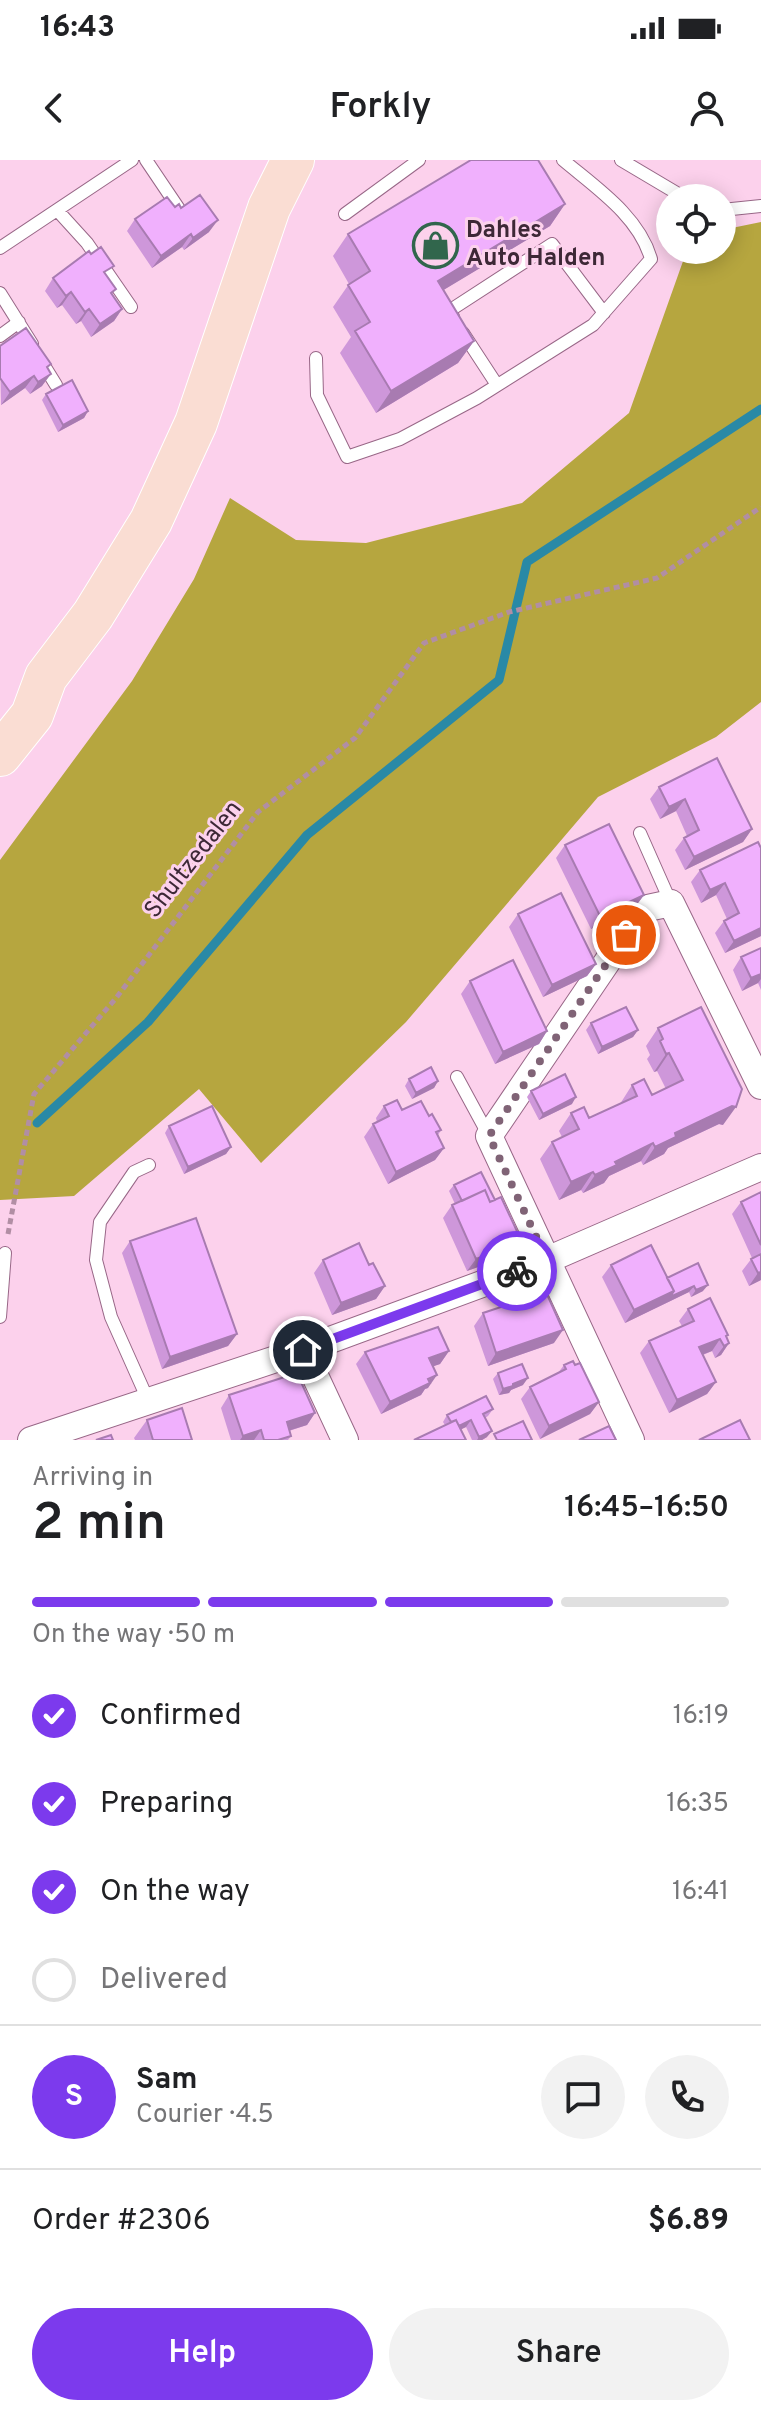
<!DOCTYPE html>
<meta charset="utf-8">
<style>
body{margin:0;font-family:Overpass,sans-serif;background:#f2f2f2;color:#202124;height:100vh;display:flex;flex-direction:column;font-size:30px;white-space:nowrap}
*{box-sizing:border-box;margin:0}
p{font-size:26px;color:#757577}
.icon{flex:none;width:44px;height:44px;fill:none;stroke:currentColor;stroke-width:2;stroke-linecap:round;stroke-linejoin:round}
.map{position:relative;height:1280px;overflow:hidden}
.drawer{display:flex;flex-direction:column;background:#fff;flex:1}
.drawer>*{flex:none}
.tools{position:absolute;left:656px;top:24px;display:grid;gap:16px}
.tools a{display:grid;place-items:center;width:80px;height:80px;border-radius:50%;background:#fff;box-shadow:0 4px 20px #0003;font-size:40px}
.pin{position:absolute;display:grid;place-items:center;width:68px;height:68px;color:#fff;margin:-34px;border:4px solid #fff;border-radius:50%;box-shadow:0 2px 8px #0007}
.courier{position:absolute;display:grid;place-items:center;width:80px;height:80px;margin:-40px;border:6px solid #7c3aed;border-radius:50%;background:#fff;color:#222;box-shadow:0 2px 10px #0007}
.headline em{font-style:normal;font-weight:600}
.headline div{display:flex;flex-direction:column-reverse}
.headline{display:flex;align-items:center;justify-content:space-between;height:136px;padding:0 32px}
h1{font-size:52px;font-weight:600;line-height:60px}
.bar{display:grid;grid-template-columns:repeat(4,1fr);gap:12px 8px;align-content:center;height:96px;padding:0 32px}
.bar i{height:10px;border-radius:6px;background:#e0e0e0}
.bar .on{background:#7c3aed}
.bar p{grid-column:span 4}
.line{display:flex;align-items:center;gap:20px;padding:0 32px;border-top:2px solid #e0e0e0}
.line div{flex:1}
.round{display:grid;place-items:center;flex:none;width:84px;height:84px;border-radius:42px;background:#f2f2f2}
ol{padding:0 32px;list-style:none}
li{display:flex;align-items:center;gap:24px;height:88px}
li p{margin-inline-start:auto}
li .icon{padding:8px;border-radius:50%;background:#7c3aed;color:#fff;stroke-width:4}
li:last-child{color:#757577}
li i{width:44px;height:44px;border:4px solid #e0e0e0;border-radius:50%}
.primary-button{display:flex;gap:16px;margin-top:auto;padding:16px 32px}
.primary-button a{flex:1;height:92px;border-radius:48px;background:#7c3aed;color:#fff;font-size:32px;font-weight:600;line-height:92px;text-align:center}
.primary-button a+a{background:#f2f2f2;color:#202124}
.status{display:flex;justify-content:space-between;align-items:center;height:56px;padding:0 40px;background:#fff;direction:ltr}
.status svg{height:22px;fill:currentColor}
header{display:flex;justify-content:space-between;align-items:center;height:104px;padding:0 32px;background:#fff;font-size:36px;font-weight:600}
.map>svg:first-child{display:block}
.forest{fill:#b6a63f}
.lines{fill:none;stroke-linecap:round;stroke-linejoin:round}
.stream{stroke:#2989a6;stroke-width:9}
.service-casing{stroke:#986787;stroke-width:14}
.minor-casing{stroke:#986787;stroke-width:28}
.primary-casing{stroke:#fff;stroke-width:44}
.path{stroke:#b18ea4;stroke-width:5;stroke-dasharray:6 4;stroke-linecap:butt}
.service{stroke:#fff;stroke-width:12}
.minor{stroke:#fff;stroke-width:26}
.primary{stroke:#faddd3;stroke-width:42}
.wall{fill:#ce97da}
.shaded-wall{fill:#a87bb1}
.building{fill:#f0b0fd;stroke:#a87bb1;stroke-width:2}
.done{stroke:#806376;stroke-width:8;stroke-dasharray:0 14.4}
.route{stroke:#7c3aed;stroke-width:10}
.labels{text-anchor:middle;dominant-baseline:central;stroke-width:6;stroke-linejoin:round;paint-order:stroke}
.poi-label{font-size:24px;font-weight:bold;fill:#3d2836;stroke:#fcd1ec;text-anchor:start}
.street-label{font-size:24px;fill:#3d2836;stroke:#fcd1ec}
</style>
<div class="status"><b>16:43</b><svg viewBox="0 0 49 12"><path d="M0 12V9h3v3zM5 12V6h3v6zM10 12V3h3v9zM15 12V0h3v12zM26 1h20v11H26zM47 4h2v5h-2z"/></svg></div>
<header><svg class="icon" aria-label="back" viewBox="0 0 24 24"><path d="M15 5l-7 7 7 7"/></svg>Forkly<svg class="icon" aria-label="person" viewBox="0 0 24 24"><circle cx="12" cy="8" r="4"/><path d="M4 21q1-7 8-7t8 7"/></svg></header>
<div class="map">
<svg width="761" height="1280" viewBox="0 0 761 1280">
<rect width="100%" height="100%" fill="#fcd1ec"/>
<path class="forest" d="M761,62V542L716,577L598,637L406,862L261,1003L199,929L74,1036L0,1040V700L132,521L194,419L230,338L296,380L366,383L522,343L629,253L687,90H722V70Z"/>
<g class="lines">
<path class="stream" d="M37,963L148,862L307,675L499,520L527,402L761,249"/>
<defs>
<path id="service" d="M146,0L179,49
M621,0L685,38
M57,50L87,83L131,147
M722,50L761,46
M345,54L419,0
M0,88L132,0
M0,133L32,184
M453,157L449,151L552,84L604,153
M463,173L497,225
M0,176L19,162
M316,198L317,235L347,297L400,279L477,238L593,165L651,99C639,56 595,27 563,0
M43,204L56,225
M640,673L671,743
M457,917L489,976
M0,1157L5,1093
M148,1240L111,1157L96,1100L100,1062L134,1012L149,1005"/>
<path id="minor" d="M303,1190L345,1280
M31,1280L303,1190L547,1100L761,1007
M631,1280L489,976L643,749L671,743L761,926"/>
<path id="primary" d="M0,595L32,555L46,517L93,455L151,361L196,263L269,48L293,0"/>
</defs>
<use href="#service" class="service-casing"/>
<use href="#minor" class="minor-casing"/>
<use href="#primary" class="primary-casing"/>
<path class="path" d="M8,1074L34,934L116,838L258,652L355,578L424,483L509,452L657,418L761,347"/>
<use href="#service" class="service"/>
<use href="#minor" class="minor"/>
<use href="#primary" class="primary"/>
</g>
<path class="wall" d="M565,44L550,66L443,130L474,181L458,203L376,253L340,193L351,177L333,147L349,124L333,96L348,74Z
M175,47L209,72L184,90L182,87L152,108L127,71L135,59Z
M107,116L113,135L122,149L114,161L91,177L81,161L76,164L62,145L57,148L45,131L53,118Z
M0,186L48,209L42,226L30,234L25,228L1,245Z
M46,234L88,251L84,258L58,272L42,240Z
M659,627L752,669L743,682L685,710L675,690L684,678L687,676L676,651L660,659L650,639Z
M758,682L761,776L725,793L715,773L724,761L727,759L716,735L701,743L691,722L700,710Z
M565,685L644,735L635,747L591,769L556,698Z
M518,754L596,804L587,816L543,837L509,767Z
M761,788V830L758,823L742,831L733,810L741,797Z
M470,821L547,871L539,884L495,904L461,834Z
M591,863L638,870L633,877L598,894L586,870Z
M658,868L723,965L719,964L668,988L664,994L643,1005L641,1001L609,1016L604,1023L583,1033L581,1030L559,1040L540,999L552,982L562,977L559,971L571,953L589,958L620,944L632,925L652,935L666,929L657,911L654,912L647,899L650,895L646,886Z
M409,919L438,921L434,928L412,939L405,926Z
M531,931L572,944L539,960L527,937Z
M384,946L429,956L441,970L438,975L444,988L435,1000L388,1024L364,977L373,964L377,962L376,958Z
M169,966L231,987L226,994L184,1014L165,973Z
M454,1025L495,1040L522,1082L514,1094L467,1111L443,1058L452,1045L455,1044L449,1031Z
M761,1032V1120L749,1126L742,1111L752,1098L732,1054L741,1042Z
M130,1081L237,1174L228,1186L162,1209L122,1093Z
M323,1100L369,1105L385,1126L376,1139L332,1155L314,1113Z
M698,1103L703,1131L691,1137L689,1132L625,1163L602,1117L611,1105L667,1118Z
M688,1149L728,1175L726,1177L729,1183L721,1195L715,1198L712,1191L703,1195L716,1222L707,1234L669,1253L640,1193L649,1181L682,1166L679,1161Z
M483,1153L554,1183L488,1206L474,1166Z
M449,1191L440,1204L433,1206L428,1228L425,1229L421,1235L381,1254L356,1204L365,1192Z
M564,1205L599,1242L590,1254L540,1279L521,1239L530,1227L558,1213Z
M498,1213L523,1225L511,1230L509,1233L499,1235L493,1219Z
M229,1235L315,1253L307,1265L289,1271L291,1276L288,1280H231L221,1248Z
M493,1249L488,1256L485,1258L487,1277L482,1280H472L466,1267L461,1269L445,1265L443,1262L447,1255Z
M147,1260L192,1280H135L134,1278Z"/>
<path class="shaded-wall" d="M565,44L550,66L422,143L438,121Z
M218,60L209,72L184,90L193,78Z
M191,74L182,87L152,108L161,96Z
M71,132L62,145L57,148L66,136Z
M89,149L81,161L76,164L85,152Z
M122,149L114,161L91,177L100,164Z
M474,181L458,203L376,253L391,231Z
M51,214L42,226L30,234L38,222Z
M34,216L25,228L1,245L10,232Z
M88,251L84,258L58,272L63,265Z
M685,639L676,651L660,659L669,647Z
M752,669L743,682L685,710L694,697Z
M725,723L716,735L701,743L710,730Z
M644,735L635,747L591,769L600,756Z
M761,768V776L725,793L734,781Z
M596,804L587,816L543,837L552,825Z
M761,814V819L758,823L742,831L751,818Z
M638,870L633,877L598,894L602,887Z
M547,871L539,884L495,904L503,892Z
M669,893L657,911L654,912L666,894Z
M438,921L434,928L412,939L416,933Z
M576,937L572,944L539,960L543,954Z
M732,946L736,947L723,965L719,964L668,988L664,994L643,1005L655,987L675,973Z
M653,983L641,1001L609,1016L604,1023L583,1033L595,1015L615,1002Z
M231,987L226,994L184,1014L188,1007Z
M444,988L435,1000L388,1024L396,1012Z
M593,1012L581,1030L559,1040L571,1022Z
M522,1082L514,1094L467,1111L476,1099Z
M761,1112V1120L749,1126L758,1113Z
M708,1125L703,1131L691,1137L696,1130Z
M385,1126L376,1139L332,1155L341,1143Z
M694,1126L689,1132L625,1163L634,1150L674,1131Z
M563,1170L554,1183L488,1206L496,1193Z
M237,1174L228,1186L162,1209L170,1197Z
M720,1179L712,1191L691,1199L699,1187Z
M729,1183L721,1195L715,1198L724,1186Z
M449,1191L440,1204L420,1211L429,1198Z
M437,1215L428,1228L425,1229L421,1235L381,1254L390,1242Z
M528,1218L523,1225L511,1230L509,1233L499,1235L503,1229Z
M716,1222L707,1234L669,1253L677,1240Z
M599,1242L590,1254L540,1279L549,1266Z
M315,1253L307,1265L278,1274L287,1262Z
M471,1260L466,1267L450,1275L454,1268Z
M261,1270L254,1280H240L243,1276Z
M492,1271L487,1277L482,1280H477L479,1277Z"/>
<path class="building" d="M471,0H538L565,44L438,121L474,181L391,231L355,171L370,162L348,125L370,111L348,74Z
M200,35L218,60L193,78L191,74L161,96L135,59L167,37L175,47L179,44L181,48Z
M101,87L114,106L104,112L116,129L111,133L122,149L100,164L89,149L85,152L71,132L66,136L53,118L89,91L91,94Z
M26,168L51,204L47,207L51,214L38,222L34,216L10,232L0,218V186Z
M72,220L88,251L63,265L46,234Z
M717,598L752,669L694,697L684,678L699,670L685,639L669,647L659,627Z
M609,664L644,735L600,756L565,685Z
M758,682L761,688V768L734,781L724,761L739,753L725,723L710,730L700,710Z
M561,733L596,804L552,825L518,754Z
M761,788V814L751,818L741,797Z
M513,800L547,871L503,892L470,821Z
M626,847L638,870L602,887L591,863Z
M701,847L742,929L736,947L732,946L675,973L676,977L655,987L653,983L615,1002L617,1005L595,1015L593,1012L571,1022L552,982L579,969L571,953L584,947L589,958L637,936L632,925L644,919L652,935L683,920L669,893L666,894L660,881L663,879L658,868Z
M431,907L438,921L416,933L409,919Z
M565,914L576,937L543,954L531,931Z
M397,940L402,950L421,941L429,956L432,954L441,970L436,972L444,988L396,1012L373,964L389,956L384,946Z
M212,946L231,987L188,1007L169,966Z
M481,1012L495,1040L490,1042L485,1030L462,1041L454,1025Z
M485,1030L490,1042L501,1037L522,1082L476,1099L452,1045Z
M761,1032V1085L741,1042Z
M196,1058L237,1174L170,1197L130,1081Z
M359,1083L369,1105L373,1103L385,1126L341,1143L323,1100Z
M651,1085L674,1131L634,1150L611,1105Z
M761,1094V1112L758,1113L751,1099Z
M698,1103L708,1125L696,1130L694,1126L670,1137L674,1131L667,1118Z
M546,1132L563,1170L496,1193L483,1153Z
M710,1138L728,1175L726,1176L729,1183L724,1186L720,1179L699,1187L716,1222L677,1240L649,1181L694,1161L688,1149Z
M438,1167L449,1191L429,1198L437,1215L428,1219L430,1223L390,1242L365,1192Z
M573,1201L575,1205L580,1203L599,1242L549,1266L530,1227L566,1209L564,1205Z
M522,1204L528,1218L513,1224V1226L503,1229L498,1213Z
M297,1213L315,1253L287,1262L291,1276L278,1280H264L261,1270L243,1276L229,1235Z
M486,1236L493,1249L483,1254L492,1271L479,1277L471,1260L459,1266L456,1260L451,1262L447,1255Z
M182,1248L192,1280H153L147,1260Z
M456,1260L466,1280H414Z
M740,1260L750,1280H699Z
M523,1261L532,1280H497L494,1274Z
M609,1266L616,1280H579Z
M111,1275L113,1280H96Z"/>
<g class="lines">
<path class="done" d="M517,1111L547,1100L489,976L626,775"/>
<path class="route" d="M303,1190L517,1111"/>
</g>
<defs>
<symbol id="shop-ring" viewBox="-11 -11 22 22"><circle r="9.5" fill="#fcd1ec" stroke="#31664c" stroke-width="1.5"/><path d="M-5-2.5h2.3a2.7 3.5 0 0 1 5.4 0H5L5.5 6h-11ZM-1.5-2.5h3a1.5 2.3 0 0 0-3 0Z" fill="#31664c"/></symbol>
</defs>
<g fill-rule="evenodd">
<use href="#shop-ring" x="410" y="60" width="51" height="51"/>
</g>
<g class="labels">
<g class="poi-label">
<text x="466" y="71">Dahles<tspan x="466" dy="28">Auto Halden</tspan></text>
</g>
<g class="street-label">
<text transform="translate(194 700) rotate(-52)">Shultzedalen</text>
</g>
</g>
</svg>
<div class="tools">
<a><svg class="icon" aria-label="locate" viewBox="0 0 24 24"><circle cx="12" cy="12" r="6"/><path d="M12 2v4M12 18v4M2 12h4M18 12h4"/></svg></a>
</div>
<div class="pin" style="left:626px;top:775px;background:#ea580c"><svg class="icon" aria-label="bag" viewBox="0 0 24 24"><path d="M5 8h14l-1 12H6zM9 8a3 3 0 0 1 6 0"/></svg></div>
<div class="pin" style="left:303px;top:1190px;background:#1f2937"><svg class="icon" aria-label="home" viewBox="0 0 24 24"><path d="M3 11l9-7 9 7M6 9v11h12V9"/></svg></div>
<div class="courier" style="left:517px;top:1111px"><svg class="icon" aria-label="bike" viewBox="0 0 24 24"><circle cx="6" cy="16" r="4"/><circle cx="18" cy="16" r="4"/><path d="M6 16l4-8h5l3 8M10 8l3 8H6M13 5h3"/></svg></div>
</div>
<section class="drawer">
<div class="headline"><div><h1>2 min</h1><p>Arriving in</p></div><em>16:45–16:50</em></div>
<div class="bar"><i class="on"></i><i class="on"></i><i class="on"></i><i></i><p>On the way · 50 m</p></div>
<ol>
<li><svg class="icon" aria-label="check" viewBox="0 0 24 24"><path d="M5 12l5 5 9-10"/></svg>Confirmed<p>16:19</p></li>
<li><svg class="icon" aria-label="check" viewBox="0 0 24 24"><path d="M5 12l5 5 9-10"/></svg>Preparing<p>16:35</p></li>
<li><svg class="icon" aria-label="check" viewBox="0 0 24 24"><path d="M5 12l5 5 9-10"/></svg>On the way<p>16:41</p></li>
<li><i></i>Delivered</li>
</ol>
<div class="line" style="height:144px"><b class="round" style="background:#7c3aed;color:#fff">S</b><div><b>Sam</b><p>Courier · 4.5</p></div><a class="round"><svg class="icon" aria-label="chat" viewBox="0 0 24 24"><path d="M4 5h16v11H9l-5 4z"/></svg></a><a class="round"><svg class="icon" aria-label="phone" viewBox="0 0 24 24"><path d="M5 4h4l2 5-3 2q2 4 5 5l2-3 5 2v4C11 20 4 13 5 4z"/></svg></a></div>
<div class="line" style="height:104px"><div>Order #2306</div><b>$6.89</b></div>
<div class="primary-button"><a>Help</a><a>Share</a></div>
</section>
